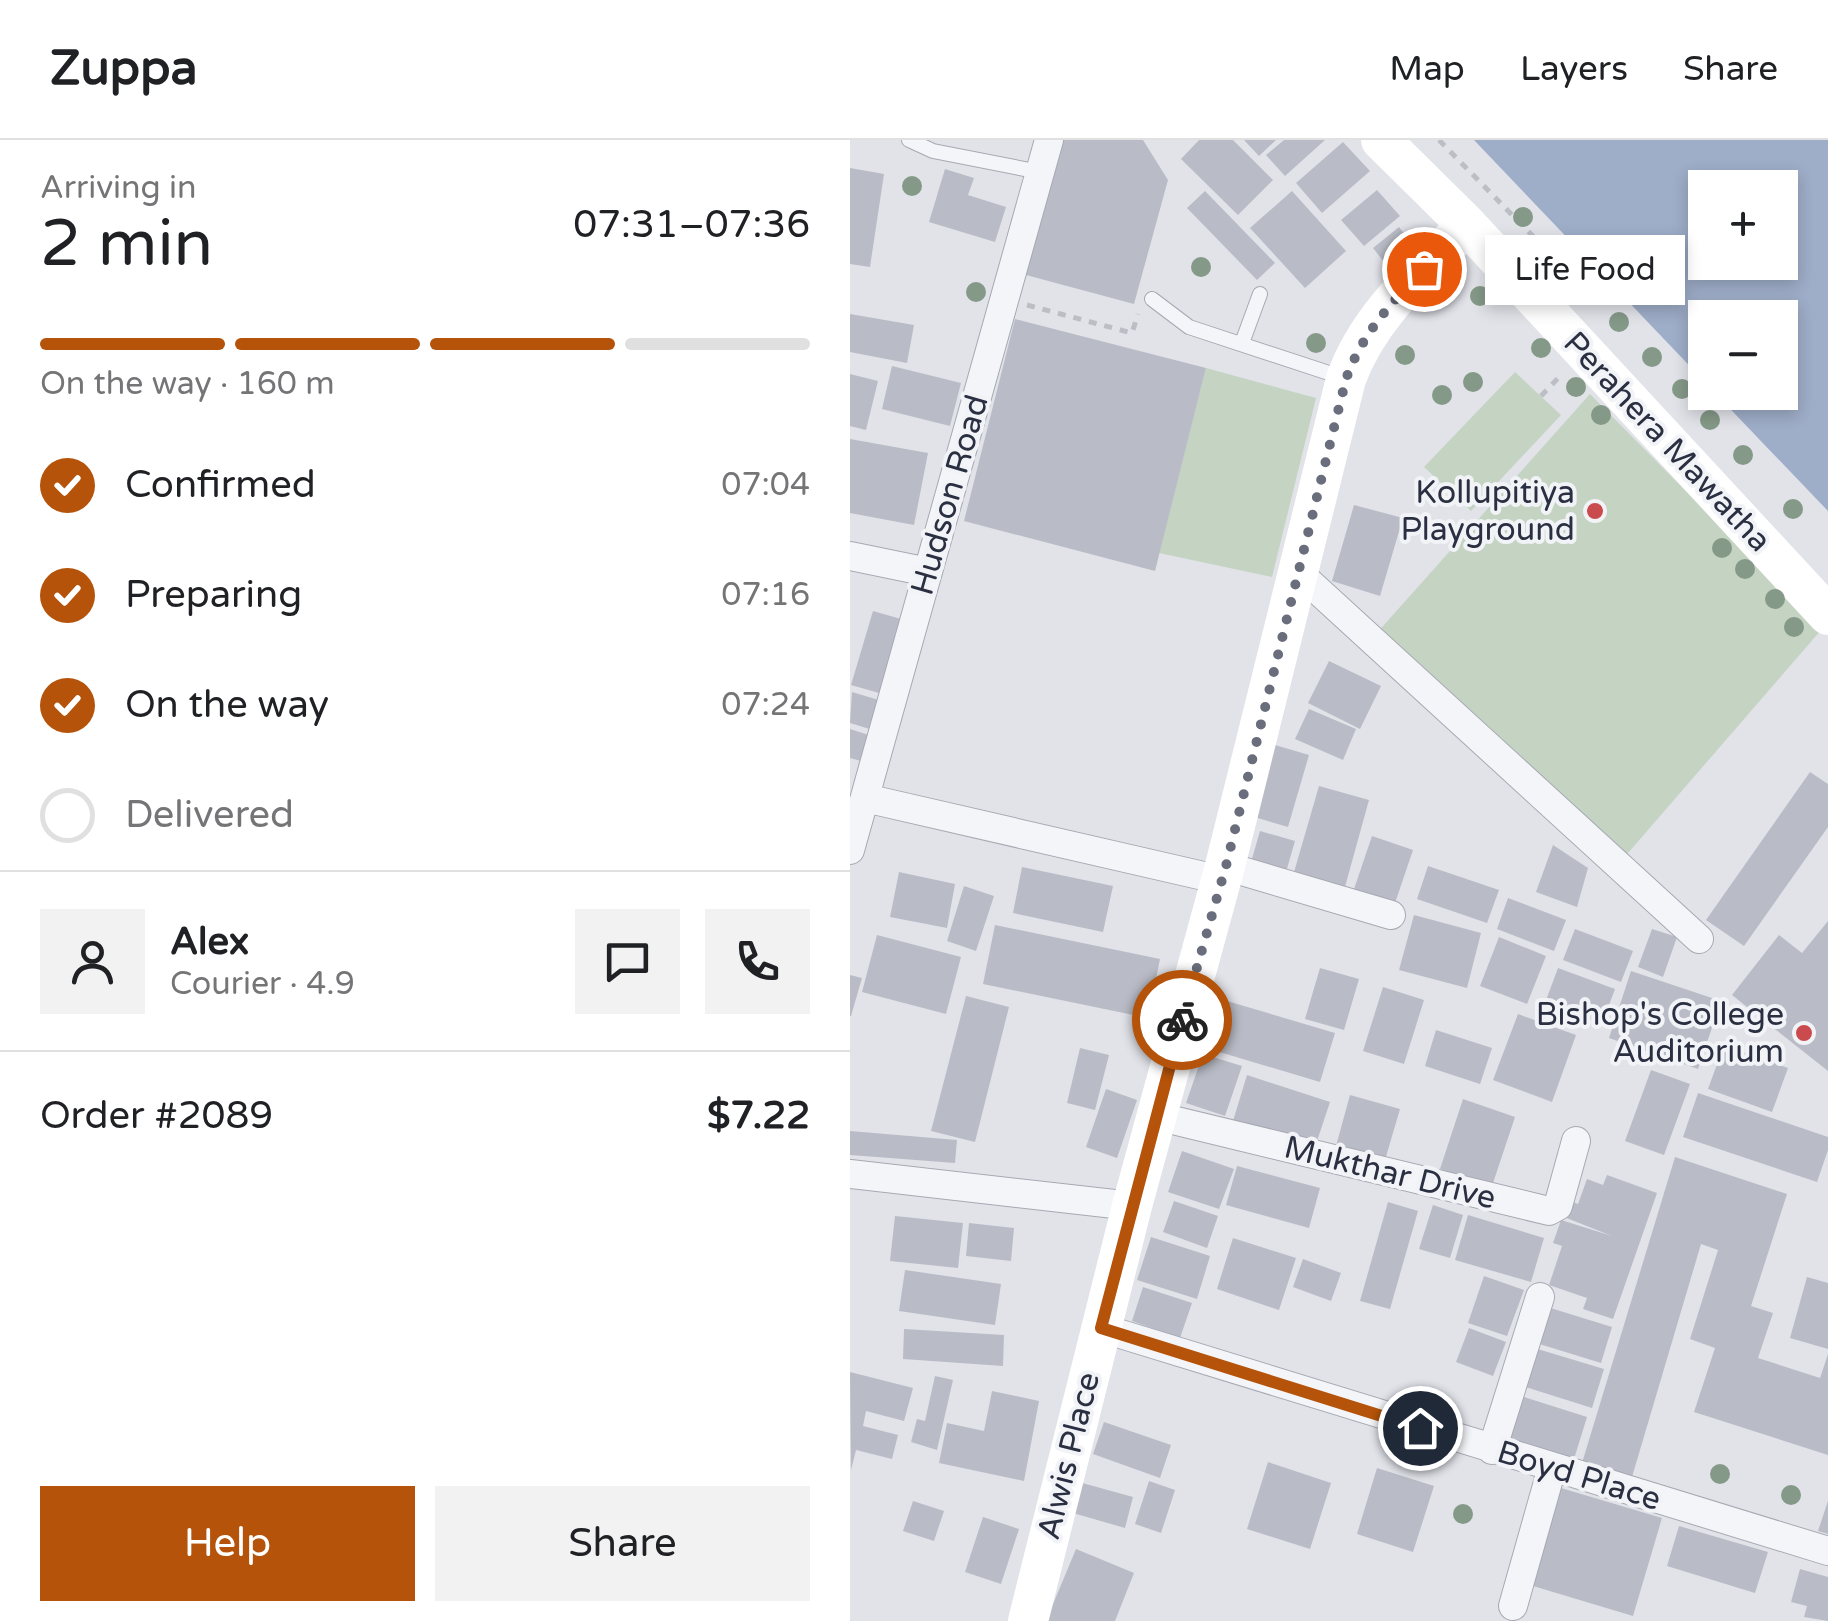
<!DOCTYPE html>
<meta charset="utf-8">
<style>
body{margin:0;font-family:"Varela Round",sans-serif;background:#f2f2f2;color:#202124;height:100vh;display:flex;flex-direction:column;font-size:38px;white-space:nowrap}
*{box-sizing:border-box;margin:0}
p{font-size:32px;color:#757577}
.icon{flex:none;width:55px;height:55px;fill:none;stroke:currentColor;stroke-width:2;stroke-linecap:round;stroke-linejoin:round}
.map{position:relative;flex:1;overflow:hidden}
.details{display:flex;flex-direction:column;background:#fff;width:850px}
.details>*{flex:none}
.buttons{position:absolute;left:838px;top:30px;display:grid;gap:20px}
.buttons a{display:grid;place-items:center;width:110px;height:110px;border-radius:0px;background:#fff;box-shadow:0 5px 15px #0003;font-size:50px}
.pin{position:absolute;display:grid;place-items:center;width:85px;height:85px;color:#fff;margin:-42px;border:5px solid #fff;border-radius:50%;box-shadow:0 2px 10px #0007}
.courier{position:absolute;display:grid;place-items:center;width:100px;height:100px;margin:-50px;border:8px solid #b45309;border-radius:50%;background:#fff;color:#222;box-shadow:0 2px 12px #0007}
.bubble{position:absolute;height:70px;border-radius:0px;background:#fff;box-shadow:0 5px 15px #0003;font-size:32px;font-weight:600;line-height:70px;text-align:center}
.summary em{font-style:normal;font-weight:600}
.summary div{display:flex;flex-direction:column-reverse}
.summary{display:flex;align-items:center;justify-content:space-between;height:170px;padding:0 40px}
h1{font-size:65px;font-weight:600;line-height:75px}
.bar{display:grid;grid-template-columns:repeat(4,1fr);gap:15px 10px;align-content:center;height:120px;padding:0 40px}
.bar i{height:12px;border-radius:8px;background:#e0e0e0}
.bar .active{background:#b45309}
.bar p{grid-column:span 4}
.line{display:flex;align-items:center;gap:25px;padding:0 40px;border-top:2px solid #e0e0e0}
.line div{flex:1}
.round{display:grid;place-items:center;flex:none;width:105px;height:105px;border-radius:0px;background:#f2f2f2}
ol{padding:0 40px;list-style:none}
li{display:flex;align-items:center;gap:30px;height:110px}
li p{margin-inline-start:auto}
li .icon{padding:10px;border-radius:50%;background:#b45309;color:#fff;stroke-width:4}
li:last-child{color:#757577}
li i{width:55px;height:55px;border:5px solid #e0e0e0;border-radius:50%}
.button{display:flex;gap:20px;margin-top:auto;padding:20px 40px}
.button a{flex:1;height:115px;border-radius:0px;background:#b45309;color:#fff;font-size:40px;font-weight:600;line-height:115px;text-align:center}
.button a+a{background:#f2f2f2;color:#202124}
header{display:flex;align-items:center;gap:60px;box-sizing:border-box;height:140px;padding:0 50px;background:#fff;border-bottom:2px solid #e0e0e0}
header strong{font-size:48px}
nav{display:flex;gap:55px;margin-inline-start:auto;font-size:35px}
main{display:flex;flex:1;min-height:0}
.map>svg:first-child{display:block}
.green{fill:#c5d3c3}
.water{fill:#9eadc8;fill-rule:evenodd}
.building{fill:#b9bcc6}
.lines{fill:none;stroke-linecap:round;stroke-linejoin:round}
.lane-casing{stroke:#a6a9b3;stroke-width:16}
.street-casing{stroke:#a6a9b3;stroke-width:30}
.path{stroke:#bbbec5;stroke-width:5;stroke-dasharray:8 8;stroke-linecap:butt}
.lane{stroke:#f4f5f8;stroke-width:14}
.street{stroke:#f4f5f8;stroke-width:28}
.secondary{stroke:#fff;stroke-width:40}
.tree{fill:#859988}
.done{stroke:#6a6e7c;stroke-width:10;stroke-dasharray:0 18}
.route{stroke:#b45309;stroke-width:12}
.poi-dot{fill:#ca4b4d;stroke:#f1f3f7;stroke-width:4}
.labels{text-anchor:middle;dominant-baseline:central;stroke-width:8;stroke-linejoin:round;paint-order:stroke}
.street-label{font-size:32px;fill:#2a2f41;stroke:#f1f3f7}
.poi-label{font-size:32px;fill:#2a2f41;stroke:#f1f3f7;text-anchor:end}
</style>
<header>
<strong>Zuppa</strong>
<nav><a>Map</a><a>Layers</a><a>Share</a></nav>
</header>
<main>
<section class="details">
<div class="summary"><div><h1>2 min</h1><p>Arriving in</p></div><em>07:31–07:36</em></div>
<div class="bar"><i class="active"></i><i class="active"></i><i class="active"></i><i></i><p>On the way · 160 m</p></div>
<ol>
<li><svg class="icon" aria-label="check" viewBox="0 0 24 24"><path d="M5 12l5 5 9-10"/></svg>Confirmed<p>07:04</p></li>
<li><svg class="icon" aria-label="check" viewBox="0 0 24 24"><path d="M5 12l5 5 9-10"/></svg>Preparing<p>07:16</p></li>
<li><svg class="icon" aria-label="check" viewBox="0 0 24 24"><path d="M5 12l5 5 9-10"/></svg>On the way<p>07:24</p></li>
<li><i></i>Delivered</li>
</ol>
<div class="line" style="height:180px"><a class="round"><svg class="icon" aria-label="person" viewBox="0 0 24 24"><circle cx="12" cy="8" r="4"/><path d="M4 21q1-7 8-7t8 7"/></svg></a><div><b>Alex</b><p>Courier · 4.9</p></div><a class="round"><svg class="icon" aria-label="chat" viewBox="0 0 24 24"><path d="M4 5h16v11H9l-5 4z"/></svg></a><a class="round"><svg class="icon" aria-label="phone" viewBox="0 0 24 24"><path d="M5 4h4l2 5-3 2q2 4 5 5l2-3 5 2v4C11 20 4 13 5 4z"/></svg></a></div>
<div class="line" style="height:130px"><div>Order #2089</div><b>$7.22</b></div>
<div class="button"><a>Help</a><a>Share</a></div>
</section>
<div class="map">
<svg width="978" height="1481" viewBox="0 0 978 1481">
<rect width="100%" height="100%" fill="#e1e3e9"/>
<path class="green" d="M356,228L466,258L422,437L309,413Z
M665,232L711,275L621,371L574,327Z
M740,254L972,489L772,720L525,495Z"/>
<path class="water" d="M624,0H978V371L865,253L930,252V178H855V242ZM855,48H930V122H855Z"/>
<path class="building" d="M213,0H293L318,40L284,164L176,135Z
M349,0H383L423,40L388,75L331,19Z
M394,0H426L409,16Z
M434,0H475L435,36L416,15Z
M493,2L520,31L472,73L446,43Z
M0,28L34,34L20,127L0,124Z
M95,29L124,38L118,55L156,67L145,102L79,82Z
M527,50L550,76L514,106L491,80Z
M355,51L425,123L407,140L337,68Z
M442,51L496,111L455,148L400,88Z
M549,87L560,101L534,122L523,108Z
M0,174L64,185L57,223L0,212Z
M165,179L356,228L305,431L114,381Z
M42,226L111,243L100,286L32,269Z
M0,234L28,241L16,290L0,286Z
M0,299L78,313L64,385L0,373Z
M504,365L553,378L530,456L482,441Z
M23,471L51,479L29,553L1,545Z
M479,521L531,546L510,589L458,563Z
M2,552L32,561L23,590L0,583Z
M459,569L506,589L493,620L445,599Z
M0,589L25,597L18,623L0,618Z
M415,602L459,615L438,687L394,674Z
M960,632L978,644V687L894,806L856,780Z
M469,646L519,660L493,754L442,739Z
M410,691L445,701L434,739L399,729Z
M522,696L563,710L543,769L502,755Z
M703,705L738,728L727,767L686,752Z
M578,726L649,750L637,783L567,759Z
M172,727L263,746L253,792L163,773Z
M49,732L105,744L97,788L40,777Z
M114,746L144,756L126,811L97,801Z
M658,758L716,780L704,811L647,789Z
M564,775L631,793L617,848L549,830Z
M978,781V931L882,855L929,795L952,813Z
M145,785L310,819L298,878L133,844Z
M725,789L783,811L771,842L713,820Z
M802,789L827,797L813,837L788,827Z
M27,795L111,817L96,874L12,852Z
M649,797L696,816L677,864L630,846Z
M470,828L509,839L494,890L455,879Z
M708,828L765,849L752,884L695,863Z
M781,831L871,861L848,929L759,898Z
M0,835L12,838L1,876H0Z
M533,847L574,860L554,924L513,911Z
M116,856L159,867L125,1002L81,991Z
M360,856L485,893L470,942L346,905Z
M668,874L726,895L702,962L643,940Z
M586,890L642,908L630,944L575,926Z
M874,905L938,928L922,972L858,949Z
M230,908L259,915L245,970L217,963Z
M353,914L392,926L375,976L336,963Z
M801,930L840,944L814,1015L775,1001Z
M397,935L480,962L465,1007L383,981Z
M256,949L287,960L267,1018L236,1007Z
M848,953L978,997V1010L967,1042L833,997Z
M500,955L550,969L535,1020L486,1006Z
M613,959L665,977L642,1046L590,1029Z
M0,991L107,1000L105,1023L0,1015Z
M332,1011L384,1029L369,1069L318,1052Z
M825,1017L937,1054L901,1166L923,1173L908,1218L970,1238L978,1214V1315L844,1272L865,1208L840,1199L868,1110L851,1104L782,1337L732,1323Z
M387,1026L470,1048L459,1088L376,1065Z
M757,1035L807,1053L763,1179L733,1169L737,1158L699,1145L712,1106L703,1103L711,1080L762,1096L714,1077L720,1061L728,1064L737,1039L753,1045Z
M324,1061L368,1076L357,1108L313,1092Z
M538,1062L568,1071L540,1169L510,1161Z
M583,1065L613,1075L600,1118L569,1109Z
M618,1075L694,1098L681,1142L605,1120Z
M45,1076L113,1083L108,1128L40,1121Z
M119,1083L164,1088L161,1121L116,1116Z
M301,1097L360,1116L347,1159L287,1140Z
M383,1098L446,1118L429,1170L367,1149Z
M453,1119L491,1133L481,1161L443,1147Z
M55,1130L151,1144L145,1185L49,1171Z
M634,1136L674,1150L657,1196L618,1183Z
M957,1137L978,1143V1209L940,1198Z
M293,1147L342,1163L330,1198L282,1181Z
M694,1166L762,1187L751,1223L683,1202Z
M619,1188L656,1202L643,1236L606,1222Z
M54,1189L154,1195L153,1226L53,1219Z
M681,1207L754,1229L742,1268L669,1245Z
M0,1232L63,1248L54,1281L16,1271L13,1286L48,1295L42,1319L6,1310L1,1330Z
M85,1236L103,1240L87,1310L61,1302L67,1279L75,1281Z
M142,1251L189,1261L174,1341L89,1323L97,1283L134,1291Z
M668,1255L737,1277L724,1319L655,1298Z
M254,1282L321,1305L310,1338L243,1314Z
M418,1322L481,1343L460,1409L397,1389Z
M527,1328L584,1346L563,1412L507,1394Z
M225,1341L283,1357L275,1388L216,1371Z
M299,1341L325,1350L311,1393L285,1384Z
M711,1348L812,1378L783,1476L683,1446Z
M63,1361L94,1371L84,1401L53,1391Z
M978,1361V1394L968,1391Z
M133,1377L169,1389L151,1444L115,1432Z
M829,1386L918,1412L905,1453L817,1426Z
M226,1409L284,1433L265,1481H196Z
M950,1429L978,1437V1481L954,1477L957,1466L941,1462Z"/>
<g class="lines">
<defs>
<path id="lane" d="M59,0L83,11L190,32
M302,159L339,187L491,237
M392,203L410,154"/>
<path id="street" d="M0,416L78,432
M450,434L849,799
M15,658L371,740
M0,710L199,0
M375,726L541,775
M306,976L699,1071L708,1066L726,1001
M0,1034L282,1066
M251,1188L978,1411
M642,1310L690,1157
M663,1466L702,1328"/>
</defs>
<use href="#lane" class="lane-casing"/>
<use href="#street" class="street-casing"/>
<path class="path" d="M589,0L712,126L706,135
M177,165L282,193L288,174
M691,256L711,235"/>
<use href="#lane" class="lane"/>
<use href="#street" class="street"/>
<path class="secondary" d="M531,0L617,85L978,475
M178,1481L282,1066L375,726L496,239C519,175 571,132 617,85"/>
</g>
<g class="tree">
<circle cx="62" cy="46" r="10"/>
<circle cx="673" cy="77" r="10"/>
<circle cx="351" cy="127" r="10"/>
<circle cx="126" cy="152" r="10"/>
<circle cx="630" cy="156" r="10"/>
<circle cx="769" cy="182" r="10"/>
<circle cx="466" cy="203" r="10"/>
<circle cx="691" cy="208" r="10"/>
<circle cx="555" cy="215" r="10"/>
<circle cx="802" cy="217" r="10"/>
<circle cx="623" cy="242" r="10"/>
<circle cx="726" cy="247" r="10"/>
<circle cx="832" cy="249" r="10"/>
<circle cx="592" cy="255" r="10"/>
<circle cx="751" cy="275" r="10"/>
<circle cx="860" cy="280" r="10"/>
<circle cx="893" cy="315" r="10"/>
<circle cx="943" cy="369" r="10"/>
<circle cx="872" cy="408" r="10"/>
<circle cx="895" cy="429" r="10"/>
<circle cx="925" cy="459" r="10"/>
<circle cx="944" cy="487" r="10"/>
<circle cx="870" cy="1334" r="10"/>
<circle cx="941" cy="1355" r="10"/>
<circle cx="613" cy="1374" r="10"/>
</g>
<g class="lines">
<path class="done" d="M332,880L376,726L496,239C512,194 541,163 574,129"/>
<path class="route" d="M332,880L251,1188L570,1288"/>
</g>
<g class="poi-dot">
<circle cx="745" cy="371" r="10"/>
<circle cx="954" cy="893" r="10"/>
</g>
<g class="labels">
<g class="street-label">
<text transform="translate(817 302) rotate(47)">Perahera Mawatha</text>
<text transform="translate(100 355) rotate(-74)">Hudson Road</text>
<text transform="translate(540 1033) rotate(14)">Mukthar Drive</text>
<text transform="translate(219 1316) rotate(-76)">Alwis Place</text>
<text transform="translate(729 1336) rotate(17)">Boyd Place</text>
</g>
<g class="poi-label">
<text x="725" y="353">Kollupitiya<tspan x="725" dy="37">Playground</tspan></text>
<text x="934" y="875">Bishop's College<tspan x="934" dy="37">Auditorium</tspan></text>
</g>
</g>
</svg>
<div class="buttons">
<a>+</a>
<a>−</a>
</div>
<div class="pin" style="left:574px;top:129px;background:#ea580c"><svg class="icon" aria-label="bag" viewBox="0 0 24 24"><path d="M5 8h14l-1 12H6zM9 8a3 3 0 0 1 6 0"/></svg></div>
<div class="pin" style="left:570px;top:1288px;background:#1f2937"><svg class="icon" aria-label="home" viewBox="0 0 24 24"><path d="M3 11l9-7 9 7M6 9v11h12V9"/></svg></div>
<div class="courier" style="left:332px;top:880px"><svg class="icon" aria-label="bike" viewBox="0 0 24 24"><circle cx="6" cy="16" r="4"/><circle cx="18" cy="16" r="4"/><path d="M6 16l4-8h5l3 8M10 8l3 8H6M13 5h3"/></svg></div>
<div class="bubble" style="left:635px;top:95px;width:200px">Life Food</div>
</div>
</main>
